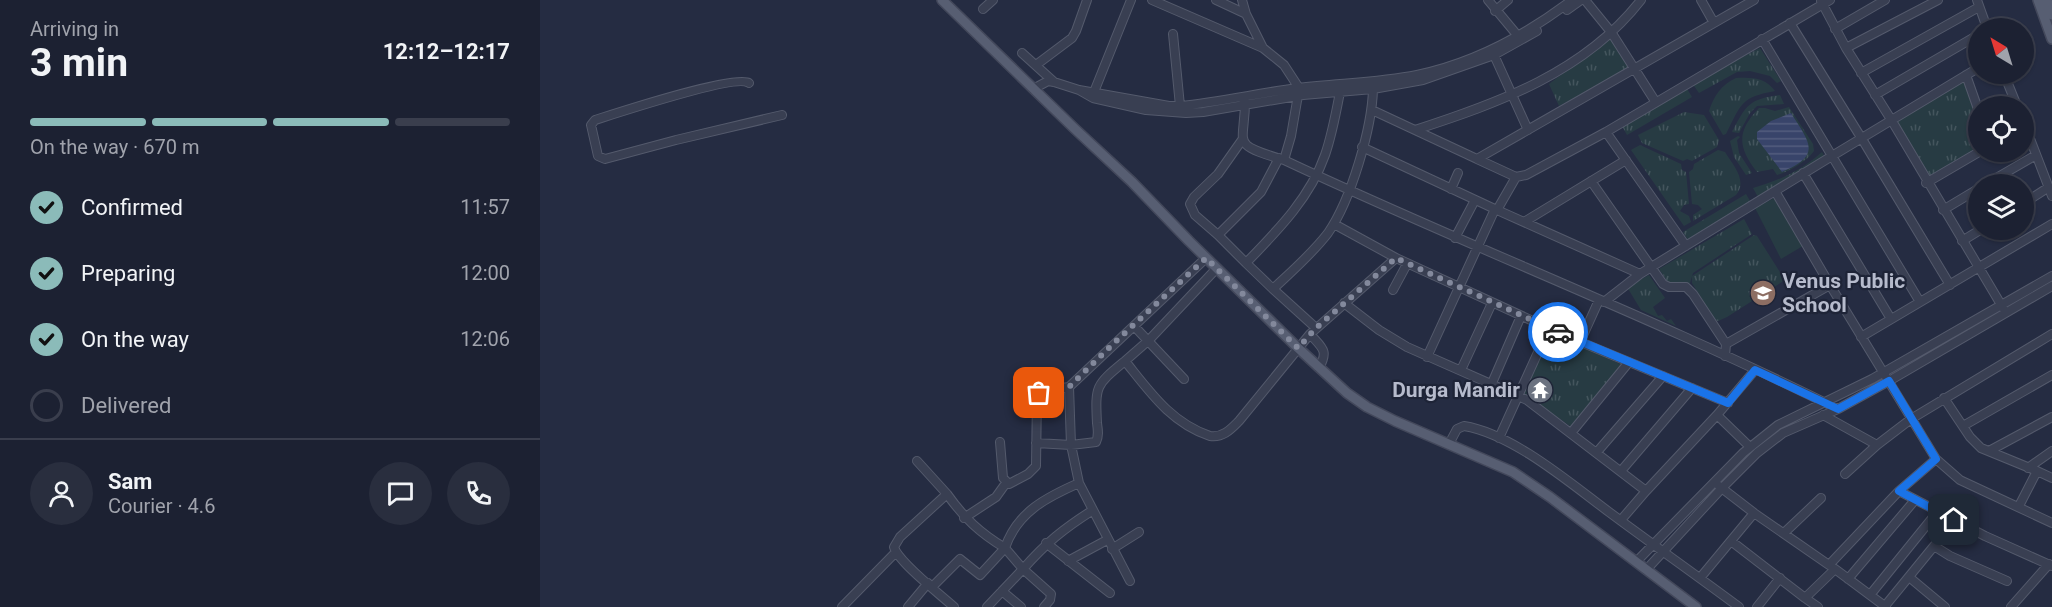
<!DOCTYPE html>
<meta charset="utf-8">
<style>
body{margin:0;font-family:Roboto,sans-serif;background:#292e3e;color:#f1f3f6;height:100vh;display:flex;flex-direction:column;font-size:22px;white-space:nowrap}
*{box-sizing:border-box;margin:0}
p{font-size:20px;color:#a0a3ac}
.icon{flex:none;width:33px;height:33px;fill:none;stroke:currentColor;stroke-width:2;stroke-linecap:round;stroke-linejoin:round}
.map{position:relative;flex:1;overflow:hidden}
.drawer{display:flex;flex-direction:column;background:#1c2132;width:540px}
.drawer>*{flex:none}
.needle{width:39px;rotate:322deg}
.tools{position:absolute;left:1428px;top:18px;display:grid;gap:12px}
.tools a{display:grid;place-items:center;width:66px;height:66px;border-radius:50%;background:#1c2132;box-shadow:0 2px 4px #0004,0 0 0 2px #3a3e4d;font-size:30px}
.pin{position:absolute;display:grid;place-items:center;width:51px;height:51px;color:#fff;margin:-26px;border-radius:12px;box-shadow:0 3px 9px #0006}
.courier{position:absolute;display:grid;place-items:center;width:60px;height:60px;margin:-30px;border:4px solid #1a73e8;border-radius:50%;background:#fff;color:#222;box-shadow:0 2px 8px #0007}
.head em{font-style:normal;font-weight:700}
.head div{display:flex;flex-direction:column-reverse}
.head{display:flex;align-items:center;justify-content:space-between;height:102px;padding:0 30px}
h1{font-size:39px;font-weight:700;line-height:45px}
.bar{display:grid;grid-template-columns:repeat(4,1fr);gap:9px 6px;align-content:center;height:72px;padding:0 30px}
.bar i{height:8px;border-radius:4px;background:#3a3e4d}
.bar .current{background:#8bbbb9}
.bar p{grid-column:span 4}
.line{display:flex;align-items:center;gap:15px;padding:0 30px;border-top:2px solid #3a3e4d}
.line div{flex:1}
.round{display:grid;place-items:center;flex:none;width:63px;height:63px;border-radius:32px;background:#292e3e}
ol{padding:0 30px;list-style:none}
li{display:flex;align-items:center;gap:18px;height:66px}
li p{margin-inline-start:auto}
li .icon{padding:6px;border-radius:50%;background:#8bbbb9;color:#111;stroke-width:4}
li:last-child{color:#a0a3ac}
li i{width:33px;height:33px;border:3px solid #3a3e4d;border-radius:50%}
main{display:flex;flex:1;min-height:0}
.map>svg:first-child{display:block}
.grass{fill:url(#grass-tufts)}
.garden{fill:#273b43}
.water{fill:url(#water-rules)}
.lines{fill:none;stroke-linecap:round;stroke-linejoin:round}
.minor-casing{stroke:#545a6c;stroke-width:10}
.major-casing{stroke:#43485b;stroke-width:12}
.minor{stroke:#393f52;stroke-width:8}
.major{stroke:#575e72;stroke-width:9}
.done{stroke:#83899c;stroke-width:6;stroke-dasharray:0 10.8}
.route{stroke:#1a73e8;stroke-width:8}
.labels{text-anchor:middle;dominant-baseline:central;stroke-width:4.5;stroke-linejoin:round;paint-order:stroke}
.poi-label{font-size:21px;font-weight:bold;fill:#b6bbcc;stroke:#1e2437;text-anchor:start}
</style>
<main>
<section class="drawer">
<div class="head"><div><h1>3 min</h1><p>Arriving in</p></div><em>12:12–12:17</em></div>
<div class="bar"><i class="current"></i><i class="current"></i><i class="current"></i><i></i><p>On the way · 670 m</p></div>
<ol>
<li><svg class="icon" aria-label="check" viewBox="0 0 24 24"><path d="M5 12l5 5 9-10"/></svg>Confirmed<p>11:57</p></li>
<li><svg class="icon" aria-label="check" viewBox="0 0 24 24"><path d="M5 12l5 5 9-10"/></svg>Preparing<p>12:00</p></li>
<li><svg class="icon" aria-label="check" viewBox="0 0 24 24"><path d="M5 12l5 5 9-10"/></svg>On the way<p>12:06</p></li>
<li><i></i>Delivered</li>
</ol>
<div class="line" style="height:108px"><a class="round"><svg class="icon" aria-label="person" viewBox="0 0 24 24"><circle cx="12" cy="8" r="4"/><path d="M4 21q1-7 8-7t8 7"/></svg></a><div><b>Sam</b><p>Courier · 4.6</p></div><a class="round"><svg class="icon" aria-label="chat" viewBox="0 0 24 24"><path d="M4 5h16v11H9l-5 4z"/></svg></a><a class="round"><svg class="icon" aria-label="phone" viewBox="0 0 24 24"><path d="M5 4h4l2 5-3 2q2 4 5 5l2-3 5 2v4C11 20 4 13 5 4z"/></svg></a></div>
</section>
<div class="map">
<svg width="1512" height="607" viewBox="0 0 1512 607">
<defs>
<pattern id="grass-tufts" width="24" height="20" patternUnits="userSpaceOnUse" patternTransform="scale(1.5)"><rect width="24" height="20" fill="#273b43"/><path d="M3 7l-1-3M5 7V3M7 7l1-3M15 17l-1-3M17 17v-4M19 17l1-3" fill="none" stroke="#44555d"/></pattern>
<pattern id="water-rules" width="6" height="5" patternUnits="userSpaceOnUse" patternTransform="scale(1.5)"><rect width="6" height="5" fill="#38446a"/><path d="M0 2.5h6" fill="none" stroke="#535d7e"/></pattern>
</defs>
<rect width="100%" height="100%" fill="#252c42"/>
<path class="grass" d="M1071,37L1091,67L1019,106L1009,84Z
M1220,48L1241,81L1237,83L1230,76L1210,71L1197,72L1159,93L1152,83Z
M1196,78C1212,77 1226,78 1235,91C1201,97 1201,104 1186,134L1183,135L1169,111C1174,96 1181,85 1196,78Z
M1424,81L1438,119V148L1390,178L1357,121Z
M1146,87L1152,97L1087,135L1082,126Z
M1240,95L1244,104L1217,106L1210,113L1199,133L1192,132C1206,105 1209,99 1240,95Z
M1249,107L1273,144L1274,151C1266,162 1250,171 1237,175L1233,169L1217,172C1198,147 1196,132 1219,108H1225L1235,111Z
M1144,112L1164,115L1179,140L1177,147L1152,161L1147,159L1143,161L1102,143L1098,135Z
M1198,136L1200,137L1197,140L1199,153L1212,173L1206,175L1194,157L1190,141Z
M1100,145L1141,164L1142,170L1146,172L1149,204L1144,205L1140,211L1149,216L1151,222L1144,226L1091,150Z
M1178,150L1185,152C1193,165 1208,181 1196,195L1153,221V215L1162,209L1158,205L1152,204L1149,172L1153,169L1154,164Z
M1282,152L1285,157L1218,197L1213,188C1240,180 1261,171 1282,152Z
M1206,194L1210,201L1148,240L1143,232Z
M1204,219L1212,234L1153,273L1150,283L1135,285L1129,284L1119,269Z
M1214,235L1217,236L1245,280L1187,317L1178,321L1175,320L1152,283V276Z
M1109,275L1125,298L1113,307L1118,316L1122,315L1127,321L1131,319L1136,326L1101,310L1087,287Z
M1012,332L1084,366L1033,428L983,393Z"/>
<path class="garden" d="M1234,198H1237L1263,246L1241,259L1215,208Z"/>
<path class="water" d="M1251,113C1269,142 1283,155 1242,172L1217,139V132L1231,121Z"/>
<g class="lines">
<defs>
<path id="minor" d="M612,0L723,48L744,65L759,88
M676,0L706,14
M702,0L706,14L723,48
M948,0L978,36
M1045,0L1071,32L1115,101
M1161,0L1174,23
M1437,0L1447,28
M1281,1L1306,48L1352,121L1463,308
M443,9L453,0
M1027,10L1041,0
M955,11L968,0
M1250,23L1322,139L1410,285
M1295,29L1345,0
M633,34L640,106
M1306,48L1398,0
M482,53L514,82
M954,55L988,130
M496,65L532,38L536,31L547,0
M1321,73L1439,7
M1464,74L1477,106
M1426,75L1438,109
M209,83C196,74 77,113 55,120L51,125L58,156L65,159L136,140L242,115
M493,89L508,81L514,82L539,90L629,106H640C680,102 719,93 758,88C797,83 838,83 877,75C934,63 986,35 1032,0
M539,90L553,98L606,110L646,113L663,112L763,95L833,89L883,80L954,55L997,31
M554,92L591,0
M1335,95L1438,35
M705,97C706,145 687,143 744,160C927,246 1117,319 1298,409
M832,110L937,159L1214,0
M1484,123L1512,196
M875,130C959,103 1045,72 1101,0
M1066,132L1146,246
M822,147L957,210L976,177
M937,159L976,177L986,175L1066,132L1290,0
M744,160L751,136L758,95
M1263,173L1351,319
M1051,181L1123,284L1129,287H1146L1153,294L1186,344L1185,356
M1386,183L1439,152
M1446,184L1496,155
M911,189L918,173
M1235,191L1290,285L1396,459L1420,480L1512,523
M1484,203L1509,187
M957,210L1100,274L1064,302
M1403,210L1438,189
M984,222L1086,160
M794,224L856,258
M678,235L655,215L650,204L654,197L678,174L702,140
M915,238L935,200
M1422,241L1440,230
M706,263L678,235L721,192L739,158
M1100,274L1292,156L1222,39
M733,289L706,263C737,231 770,198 785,155C792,135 796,113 800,92
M853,290L867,264
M1380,302L1292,156L1438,68
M804,303L839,330L867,347L987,400L1106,491L1177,415
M594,326L644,379
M776,328L733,289C752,271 772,254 788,233C811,200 832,128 833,89
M770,334C782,348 789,350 779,368
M1321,337L1512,224
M1040,342L1059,300
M1186,344L1290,285
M887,357L955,209
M585,361L609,340L677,268
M921,370L952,303
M952,383L981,316
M529,387L666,258
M1404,398L1430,437L1441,448L1497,471L1479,506
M1283,415L1337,445L1371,419L1512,334
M1423,426L1512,375
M1031,433L1089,362
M959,438L1009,328
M460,442L463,478L469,484L488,474L496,466L497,395L501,391L529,387L531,445L539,483
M496,443L531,445L556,442C559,436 558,430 557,423C555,385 556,385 585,361C610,392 631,423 670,436C683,438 691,429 699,421L770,334L856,258L1019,333L1188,403
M909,444L917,429L924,426C973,434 1030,483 1069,512C1112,544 1156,575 1199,607
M1210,447L1177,415L1215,370
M1449,451L1512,417
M1057,452L1123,376
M377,461L407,494
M1488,468L1512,451
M1081,471L1152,388
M1497,471L1512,478
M1305,474L1337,445
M1179,486L1214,513L1289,565L1359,491L1396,459
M1359,491L1445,536L1512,566
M553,510C523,529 506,543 483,569L465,548C477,512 507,497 539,483L590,581
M424,518L456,497L466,483
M1081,520L1106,491
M1414,520L1394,546L1410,556L1467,581
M1244,533L1281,498
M1191,541L1265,598
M506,543L570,593
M572,549L599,532
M528,561L567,540
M1096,562L1203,453L1238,425L1332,379L1512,276
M1106,570L1182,488L1217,453L1243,433L1298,409L1349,381L1512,286
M1369,577L1405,607
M1160,578L1214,513
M1308,579L1375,500
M392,587L420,559L440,575L465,548C440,533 424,518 407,494L360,537L354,547C358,562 401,595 414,607
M462,591L481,607
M1330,595L1398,511
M1345,606L1394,546
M302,607L356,552
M368,607L388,583
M447,607L483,569L511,594L510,600L504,607
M1217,607L1240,578
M1278,607L1265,598L1295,569L1346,607
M1471,607L1509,564"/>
<path id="major" d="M402,0L535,129L592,182L649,241L758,348L807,393L827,407L855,421L973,472L1010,497L1156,607
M1498,0L1512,39
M1507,0L1512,15"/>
</defs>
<use href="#minor" class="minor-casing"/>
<use href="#major" class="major-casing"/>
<use href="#minor" class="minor"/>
<use href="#major" class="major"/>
</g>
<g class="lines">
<path class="done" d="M499,393L529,387L534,382L574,343L666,258L758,348L776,328L856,258L1018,332"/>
<path class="route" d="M1018,332L1188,403L1215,370L1298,409L1349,381L1396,459L1359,491L1414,520"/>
</g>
<defs>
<symbol id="school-disc" viewBox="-11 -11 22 22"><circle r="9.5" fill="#8d6e63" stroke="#1e2437"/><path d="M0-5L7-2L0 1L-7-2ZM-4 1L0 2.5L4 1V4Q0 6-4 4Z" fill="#fff"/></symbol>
<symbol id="temple-disc" viewBox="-11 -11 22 22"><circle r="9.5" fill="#6b7280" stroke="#1e2437"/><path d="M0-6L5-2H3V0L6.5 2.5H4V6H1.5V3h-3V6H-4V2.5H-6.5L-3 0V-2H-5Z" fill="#fff"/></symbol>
</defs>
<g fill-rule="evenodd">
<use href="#school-disc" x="1208" y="278" width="30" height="30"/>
<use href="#temple-disc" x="985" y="375" width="30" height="30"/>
</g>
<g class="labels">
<g class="poi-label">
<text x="1242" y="281">Venus Public<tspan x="1242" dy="24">School</tspan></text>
<text x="980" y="390" text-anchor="end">Durga Mandir</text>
</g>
</g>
</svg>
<div class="tools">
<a><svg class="needle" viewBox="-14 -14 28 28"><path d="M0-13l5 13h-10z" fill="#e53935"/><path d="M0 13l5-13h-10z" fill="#a0a3ac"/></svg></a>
<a><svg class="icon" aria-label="locate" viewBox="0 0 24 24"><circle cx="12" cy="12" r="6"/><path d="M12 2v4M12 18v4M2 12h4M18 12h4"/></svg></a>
<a><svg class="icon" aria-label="layers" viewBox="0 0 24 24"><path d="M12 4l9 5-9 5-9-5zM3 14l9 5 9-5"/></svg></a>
</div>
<div class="pin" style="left:499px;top:393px;background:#ea580c"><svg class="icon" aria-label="bag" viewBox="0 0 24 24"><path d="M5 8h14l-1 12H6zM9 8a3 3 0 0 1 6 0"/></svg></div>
<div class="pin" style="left:1414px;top:520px;background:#1f2937"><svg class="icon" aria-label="home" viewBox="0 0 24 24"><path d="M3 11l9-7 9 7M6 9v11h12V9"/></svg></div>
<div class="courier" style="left:1018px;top:332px"><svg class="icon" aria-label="car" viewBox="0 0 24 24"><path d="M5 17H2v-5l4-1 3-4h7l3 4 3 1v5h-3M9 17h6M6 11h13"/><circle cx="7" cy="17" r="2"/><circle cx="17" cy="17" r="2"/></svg></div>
</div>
</main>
